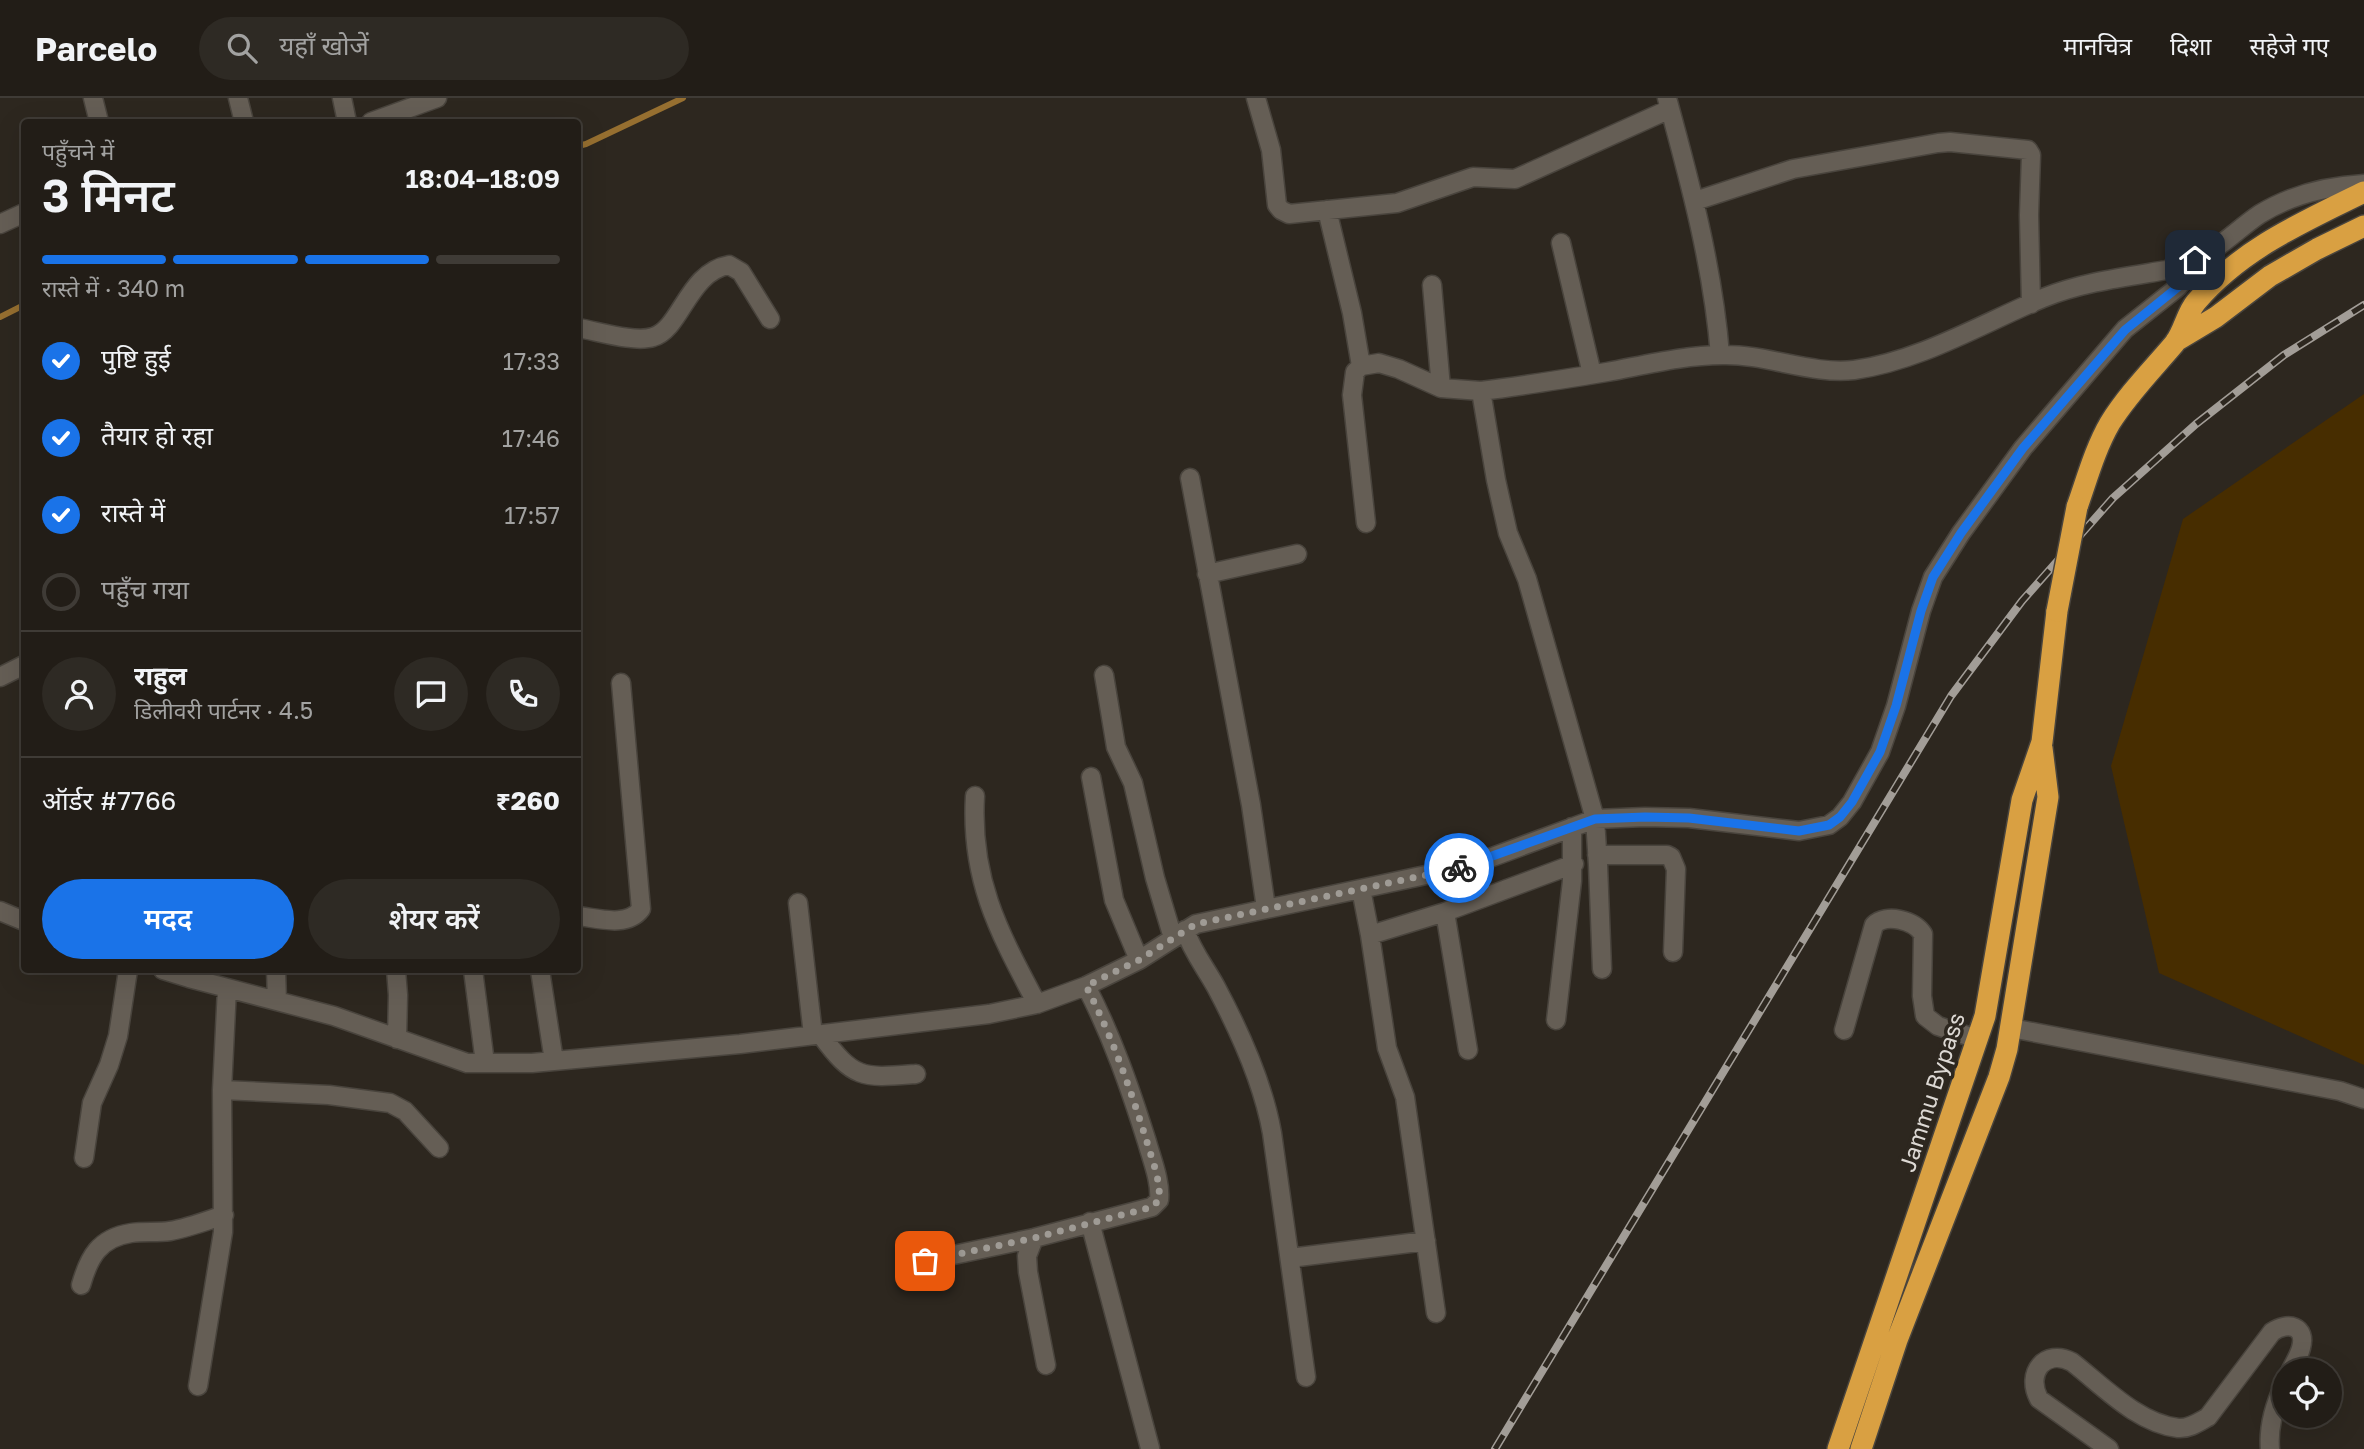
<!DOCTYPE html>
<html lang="hi">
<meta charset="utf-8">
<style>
body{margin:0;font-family:"Golos Text","Noto Sans Devanagari",sans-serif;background:#2e2a24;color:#f1f3f6;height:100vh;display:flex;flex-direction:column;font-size:26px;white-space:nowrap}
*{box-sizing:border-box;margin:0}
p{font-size:23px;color:#a2a2a1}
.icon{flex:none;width:38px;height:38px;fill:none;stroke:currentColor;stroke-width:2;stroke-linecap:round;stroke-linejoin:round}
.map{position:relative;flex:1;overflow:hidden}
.drawer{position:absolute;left:21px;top:21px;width:560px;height:854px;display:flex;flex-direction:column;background:#221d17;border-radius:7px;box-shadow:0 7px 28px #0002,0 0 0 2px #3f3b36}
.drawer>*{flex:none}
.fabs{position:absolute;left:2272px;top:1260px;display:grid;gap:14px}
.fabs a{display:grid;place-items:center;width:70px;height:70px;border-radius:50%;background:#221d17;box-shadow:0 7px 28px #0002,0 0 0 2px #3f3b36;font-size:35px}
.pin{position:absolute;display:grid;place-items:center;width:60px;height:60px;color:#fff;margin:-30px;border-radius:14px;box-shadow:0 4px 10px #0006}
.courier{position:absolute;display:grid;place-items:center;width:70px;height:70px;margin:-35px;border:5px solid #1a73e8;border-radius:50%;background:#fff;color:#222;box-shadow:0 2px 9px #0007}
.overview em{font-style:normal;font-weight:600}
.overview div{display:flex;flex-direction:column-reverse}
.overview{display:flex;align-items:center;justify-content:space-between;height:119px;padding:0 21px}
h1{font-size:46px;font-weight:600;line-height:52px}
.bar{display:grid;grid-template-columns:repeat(4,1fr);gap:10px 7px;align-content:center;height:84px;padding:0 21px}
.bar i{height:9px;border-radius:5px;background:#3f3b36}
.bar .selected{background:#1a73e8}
.bar p{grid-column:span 4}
.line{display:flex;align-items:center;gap:18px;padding:0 21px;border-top:2px solid #3f3b36}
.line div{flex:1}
.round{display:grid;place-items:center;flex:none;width:74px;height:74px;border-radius:37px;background:#2e2a24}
ol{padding:0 21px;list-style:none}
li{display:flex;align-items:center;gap:21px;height:77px}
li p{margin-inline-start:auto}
li .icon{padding:7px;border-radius:50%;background:#1a73e8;color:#fff;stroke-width:4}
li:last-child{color:#a2a2a1}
li i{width:38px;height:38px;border:4px solid #3f3b36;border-radius:50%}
.action{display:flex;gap:14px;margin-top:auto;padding:14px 21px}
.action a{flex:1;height:80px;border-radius:42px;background:#1a73e8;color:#fff;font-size:28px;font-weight:600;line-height:80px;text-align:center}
.action a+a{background:#2e2a24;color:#f1f3f6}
header{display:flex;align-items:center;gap:42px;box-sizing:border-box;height:98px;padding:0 35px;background:#221d17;border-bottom:2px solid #3f3b36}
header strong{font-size:33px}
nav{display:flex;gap:38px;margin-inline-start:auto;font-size:24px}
.search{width:490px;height:63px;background:#2e2a24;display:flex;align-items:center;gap:18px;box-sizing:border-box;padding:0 24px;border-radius:38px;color:#a2a2a1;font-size:26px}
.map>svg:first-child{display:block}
.green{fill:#472d00}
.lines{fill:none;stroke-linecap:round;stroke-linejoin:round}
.stream{stroke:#966f30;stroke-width:6}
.minor-casing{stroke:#49443d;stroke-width:21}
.highway-casing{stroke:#49443d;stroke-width:24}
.minor{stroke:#655e55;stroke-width:18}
.highway{stroke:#d9a042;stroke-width:21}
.rail-casing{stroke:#a29d97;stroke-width:8}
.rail{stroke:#2d271f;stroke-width:5;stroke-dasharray:16;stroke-linecap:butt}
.highway-bridge-casing{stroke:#49443d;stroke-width:24;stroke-linecap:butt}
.highway-bridge{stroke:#d9a042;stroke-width:21}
.done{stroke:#9f9b95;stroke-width:7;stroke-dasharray:0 12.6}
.route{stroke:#1a73e8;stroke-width:9}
.labels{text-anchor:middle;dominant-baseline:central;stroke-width:7;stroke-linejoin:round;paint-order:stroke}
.street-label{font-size:23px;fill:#ddd9d4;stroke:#2d271f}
</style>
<header>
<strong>Parcelo</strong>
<div class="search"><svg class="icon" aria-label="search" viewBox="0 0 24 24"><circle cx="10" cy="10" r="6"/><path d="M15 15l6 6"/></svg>यहाँ खोजें</div>
<nav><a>मानचित्र</a><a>दिशा</a><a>सहेजे गए</a></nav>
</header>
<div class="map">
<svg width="2364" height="1351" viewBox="0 0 2364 1351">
<rect width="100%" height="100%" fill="#2d271f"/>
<path class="green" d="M2364,296V967L2159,875L2111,668L2183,421Z"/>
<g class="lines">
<path class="stream" d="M578,48L586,46L683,0
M0,219L24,207"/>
<defs>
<path id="minor" d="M93,0L99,24
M238,0L244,24
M342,0L347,24
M1256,0L1271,52L1277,107L1281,112L1289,116L1397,105L1473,79L1515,81L1670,11
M1667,0C1690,84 1713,169 1720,257
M371,24L437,0
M1695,103L1793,71L1938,45L1950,44L2028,52L2031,57L2029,117L2031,206
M1327,112L1352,215L1361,268
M0,126L24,115
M1561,145L1592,276
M1432,187L1441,290
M578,230C597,233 635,245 653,239C681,231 688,174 729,167L741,174L770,221
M1190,380L1251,707L1266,810
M1366,425L1352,297L1355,274L1361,268L1379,265L1399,271L1441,290L1481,293
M1207,476L1297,456
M1104,577L1116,649L1133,685L1155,780L1173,840
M0,579L24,567
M1091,679L1114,802L1139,862
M975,698C970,782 999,834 1037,906
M1597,757H1667L1671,759L1676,771L1673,854
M1361,791L1370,837L1387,950L1405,999L1436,1215
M798,805L813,937
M0,813L24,823
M1445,814L1468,952
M578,818C597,820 627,830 641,811L621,585
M1185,832C1192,853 1205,869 1216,889C1240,934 1263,984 1272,1035L1306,1279
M1370,837L1445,814L1574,766
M1602,871L1598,767L1595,721L1645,719L1689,720L1799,733L1829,727L1840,719L1852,704L1880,654L1896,608L1921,513L1933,479L1961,435L2023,350L2125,231L2178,189L2191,172L2195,162
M163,872L189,880L334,918L467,965H532L740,946L989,916L1037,906L1086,888L1139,862L1196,826L1468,768L1595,721L1527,481L1508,435L1496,382L1481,293C1523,288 1565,281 1607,274C1645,267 1684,257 1723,257C1766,256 1812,277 1854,272C1920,263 1983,225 2043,200C2083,184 2125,179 2167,172C2181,167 2195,163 2208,155C2226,144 2242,128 2260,116C2291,97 2328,88 2364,86
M276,872L277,903
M396,872L398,897L397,941
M473,872L485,965
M540,872L554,963
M1556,922L1572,783V729
M2011,930L2340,993L2364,1001
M1844,932L1874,827C1886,815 1914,822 1923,836L1922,898L1925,918L1938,928L1977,941
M821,937C854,982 863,980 916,976
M222,992L329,997L390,1005L405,1013L439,1050
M84,1060L92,1005L109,967L118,938L128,872
M1090,1124L1150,1350
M1034,1140L1027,1158L1028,1174L1046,1267
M1290,1160L1426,1143
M925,1163L1034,1140L1152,1109L1159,1102C1161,1084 1152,1062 1147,1044C1130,990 1112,938 1086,888
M81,1187C89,1159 99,1140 131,1135C144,1133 157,1135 170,1133C188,1130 206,1123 224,1117
M198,1288L223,1134L222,992L227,890
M2109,1351L2039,1301C2025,1275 2045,1250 2072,1264C2103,1288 2137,1325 2178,1330C2189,1331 2199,1324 2208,1319L2272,1234C2288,1223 2307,1228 2301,1250C2299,1258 2294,1265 2291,1272
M2270,1351C2268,1328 2274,1308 2284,1287"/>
<path id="highway" d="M2176,243L2216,219L2270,178L2317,151L2364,128
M2077,409C2087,381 2095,351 2110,325C2128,296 2152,272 2174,246C2184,234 2186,216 2196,204C2241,151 2303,124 2364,94
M1838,1351L1985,918L2022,702L2042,644L2057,513
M1861,1351L1897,1242L1999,979L2007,951L2048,699L2042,650"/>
</defs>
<use href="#minor" class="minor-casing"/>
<use href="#highway" class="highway-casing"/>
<use href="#minor" class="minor"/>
<use href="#highway" class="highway"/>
<defs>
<path id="rail" d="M1495,1351L1951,598L2022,503L2113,400L2196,326L2284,257L2364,207"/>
</defs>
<use href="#rail" class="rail-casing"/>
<use href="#rail" class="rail"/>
<defs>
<path id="highway-bridge" d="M2057,513L2077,409"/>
</defs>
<use href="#highway-bridge" class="highway-bridge-casing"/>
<use href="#highway-bridge" class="highway-bridge"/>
</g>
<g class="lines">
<path class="done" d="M925,1163L1034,1140L1152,1109L1159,1102C1161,1083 1152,1062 1147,1044C1130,990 1112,938 1086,888L1139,862L1196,826L1459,770"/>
<path class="route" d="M1459,770L1595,721L1645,719L1689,720L1799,733L1829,727L1840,719L1852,704L1880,654L1896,608L1921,513L1933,479L1961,435L2023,350L2125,232L2178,189L2191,172L2195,162"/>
</g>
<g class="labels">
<g class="street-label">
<text transform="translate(1931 994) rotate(-72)">Jammu Bypass</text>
</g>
</g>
</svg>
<div class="fabs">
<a><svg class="icon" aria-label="locate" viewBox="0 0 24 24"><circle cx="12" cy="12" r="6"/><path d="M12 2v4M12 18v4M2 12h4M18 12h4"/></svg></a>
</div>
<div class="pin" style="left:925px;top:1163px;background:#ea580c"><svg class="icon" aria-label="bag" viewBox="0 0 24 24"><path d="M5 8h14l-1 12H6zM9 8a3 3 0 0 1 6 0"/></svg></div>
<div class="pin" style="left:2195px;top:162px;background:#1f2937"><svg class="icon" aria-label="home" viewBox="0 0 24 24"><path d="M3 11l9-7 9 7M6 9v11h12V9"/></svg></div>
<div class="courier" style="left:1459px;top:770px"><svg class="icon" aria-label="bike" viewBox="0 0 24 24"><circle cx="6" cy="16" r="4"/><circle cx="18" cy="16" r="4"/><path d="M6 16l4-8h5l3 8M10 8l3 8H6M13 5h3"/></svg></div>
<section class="drawer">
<div class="overview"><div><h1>3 मिनट</h1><p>पहुँचने में</p></div><em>18:04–18:09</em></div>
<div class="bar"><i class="selected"></i><i class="selected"></i><i class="selected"></i><i></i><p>रास्ते में · 340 m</p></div>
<ol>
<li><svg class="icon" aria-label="check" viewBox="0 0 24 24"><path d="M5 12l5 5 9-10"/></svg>पुष्टि हुई<p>17:33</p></li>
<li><svg class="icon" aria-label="check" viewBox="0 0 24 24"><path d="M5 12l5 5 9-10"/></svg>तैयार हो रहा<p>17:46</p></li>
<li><svg class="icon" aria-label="check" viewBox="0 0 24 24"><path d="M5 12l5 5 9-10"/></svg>रास्ते में<p>17:57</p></li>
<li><i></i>पहुँच गया</li>
</ol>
<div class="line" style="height:126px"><a class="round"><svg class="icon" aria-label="person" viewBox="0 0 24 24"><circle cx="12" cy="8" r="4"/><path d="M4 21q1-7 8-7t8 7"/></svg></a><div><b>राहुल</b><p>डिलीवरी पार्टनर · 4.5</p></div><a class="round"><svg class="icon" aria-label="chat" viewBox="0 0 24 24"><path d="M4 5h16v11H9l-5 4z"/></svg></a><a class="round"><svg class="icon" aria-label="phone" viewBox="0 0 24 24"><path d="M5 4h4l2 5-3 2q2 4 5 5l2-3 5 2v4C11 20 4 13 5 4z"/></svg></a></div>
<div class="line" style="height:91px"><div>ऑर्डर #7766</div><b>₹260</b></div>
<div class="action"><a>मदद</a><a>शेयर करें</a></div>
</section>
</div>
